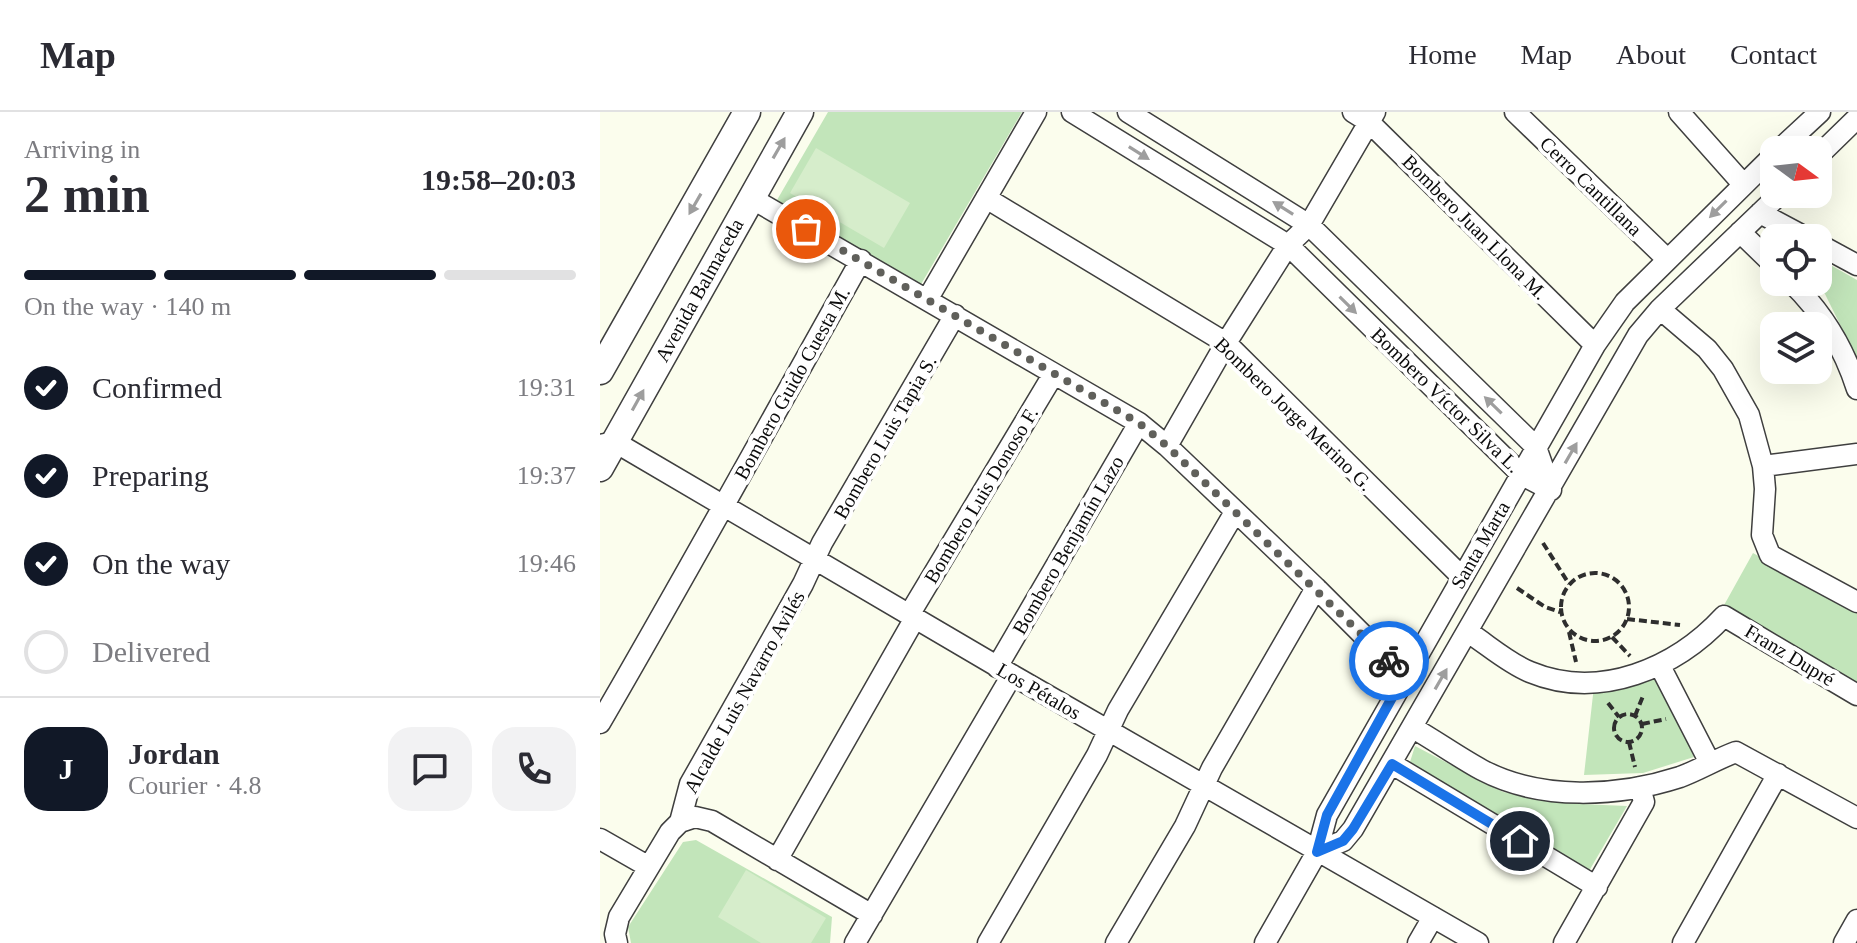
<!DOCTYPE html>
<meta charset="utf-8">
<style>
body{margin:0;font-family:Georgia,serif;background:#f2f2f3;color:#2b2b33;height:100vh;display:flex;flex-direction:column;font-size:30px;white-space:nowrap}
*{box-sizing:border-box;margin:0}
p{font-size:26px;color:#7c7c81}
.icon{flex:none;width:44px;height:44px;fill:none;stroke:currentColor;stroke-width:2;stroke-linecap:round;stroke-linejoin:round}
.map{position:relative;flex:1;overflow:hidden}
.drawer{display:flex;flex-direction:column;background:#fff;width:600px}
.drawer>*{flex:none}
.needle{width:52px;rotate:105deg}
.fabs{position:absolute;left:1160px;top:24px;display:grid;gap:16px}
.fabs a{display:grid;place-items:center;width:72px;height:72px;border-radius:16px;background:#fff;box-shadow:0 8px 32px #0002;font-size:40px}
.pin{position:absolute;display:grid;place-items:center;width:68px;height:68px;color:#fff;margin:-34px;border:4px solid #fff;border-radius:50%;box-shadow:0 2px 8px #0007}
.courier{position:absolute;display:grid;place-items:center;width:80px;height:80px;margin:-40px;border:6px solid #1a73e8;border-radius:50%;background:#fff;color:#222;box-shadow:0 2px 10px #0007}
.headline em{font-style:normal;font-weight:700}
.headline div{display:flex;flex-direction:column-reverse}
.headline{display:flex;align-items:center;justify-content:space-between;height:136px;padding:0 24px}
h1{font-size:52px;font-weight:700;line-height:60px}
.bar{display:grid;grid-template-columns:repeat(4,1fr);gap:12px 8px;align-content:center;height:96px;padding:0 24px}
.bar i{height:10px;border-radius:6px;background:#e1e1e2}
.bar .selected{background:#111827}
.bar p{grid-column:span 4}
.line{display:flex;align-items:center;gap:20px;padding:0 24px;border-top:2px solid #e1e1e2}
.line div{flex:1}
.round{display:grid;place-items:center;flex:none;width:84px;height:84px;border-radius:24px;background:#f2f2f3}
ol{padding:0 24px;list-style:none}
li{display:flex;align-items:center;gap:24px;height:88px}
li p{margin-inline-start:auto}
li .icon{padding:8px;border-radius:50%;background:#111827;color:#fff;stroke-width:4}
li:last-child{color:#7c7c81}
li i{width:44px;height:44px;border:4px solid #e1e1e2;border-radius:50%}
header{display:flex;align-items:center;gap:48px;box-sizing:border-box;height:112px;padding:0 40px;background:#fff;border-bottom:2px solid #e1e1e2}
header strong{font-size:38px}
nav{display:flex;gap:44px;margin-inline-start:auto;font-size:28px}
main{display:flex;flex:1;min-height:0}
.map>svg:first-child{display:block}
.green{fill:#c2e5ba}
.pitch{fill:#d6edcb}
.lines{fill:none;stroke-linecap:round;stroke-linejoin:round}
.minor-casing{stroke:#3f3f3f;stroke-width:23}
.tertiary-casing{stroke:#3f3f3f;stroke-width:29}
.path{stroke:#2e2e2e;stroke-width:4;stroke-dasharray:8 4;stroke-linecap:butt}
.minor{stroke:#fff;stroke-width:20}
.tertiary{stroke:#fff;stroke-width:26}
.oneway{fill:#9e9e9e}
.done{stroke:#60605b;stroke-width:8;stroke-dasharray:0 14.4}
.route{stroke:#1a73e8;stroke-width:10}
.labels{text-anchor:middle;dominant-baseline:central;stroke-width:8;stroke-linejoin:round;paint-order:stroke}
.street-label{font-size:20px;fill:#0c0c0c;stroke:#fff}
</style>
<header>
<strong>Map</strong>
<nav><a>Home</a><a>Map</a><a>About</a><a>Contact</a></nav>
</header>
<main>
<section class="drawer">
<div class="headline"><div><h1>2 min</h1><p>Arriving in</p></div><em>19:58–20:03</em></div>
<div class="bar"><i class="selected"></i><i class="selected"></i><i class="selected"></i><i></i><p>On the way · 140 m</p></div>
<ol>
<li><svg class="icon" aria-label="check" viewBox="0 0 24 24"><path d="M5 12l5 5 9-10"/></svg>Confirmed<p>19:31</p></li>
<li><svg class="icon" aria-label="check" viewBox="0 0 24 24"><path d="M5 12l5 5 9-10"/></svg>Preparing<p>19:37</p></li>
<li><svg class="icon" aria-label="check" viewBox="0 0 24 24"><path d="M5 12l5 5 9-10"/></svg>On the way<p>19:46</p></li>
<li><i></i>Delivered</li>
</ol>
<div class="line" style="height:144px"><b class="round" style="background:#111827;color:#fff">J</b><div><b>Jordan</b><p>Courier · 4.8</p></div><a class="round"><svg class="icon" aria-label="chat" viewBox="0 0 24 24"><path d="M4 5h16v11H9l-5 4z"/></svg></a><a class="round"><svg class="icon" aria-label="phone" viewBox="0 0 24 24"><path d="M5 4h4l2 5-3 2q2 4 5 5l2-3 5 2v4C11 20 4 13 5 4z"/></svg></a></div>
</section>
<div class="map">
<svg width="1257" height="831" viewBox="0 0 1257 831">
<rect width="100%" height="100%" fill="#fbfded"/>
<path class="green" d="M228,0H422L320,174L177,88Z
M1218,146L1257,168V247L1225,182L1211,170H1218Z
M1153,441L1257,500V572L1123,495Z
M1058,565L1094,645L1043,661L984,663L994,574Z
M815,634L903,680L980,692L1027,694L989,759L810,650Z
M96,728L232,805L230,831H31L28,815L83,730Z"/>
<path class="pitch" d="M216,36L310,91L284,136L190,81Z
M146,758L226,806L211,831H161L118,805Z"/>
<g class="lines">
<defs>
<path id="minor" d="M472,0L688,133L922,363L951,378
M528,0L709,113L936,335L951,378
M753,0L769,10L995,233
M915,0L1067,147
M1079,0L1143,72
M1179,38L1220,0
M1218,44L1257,6
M151,86L539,311L567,334L716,476L804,564
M386,86L626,231L862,465
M1160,101L1207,126
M1140,120L1174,153
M1218,132L1257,153
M1191,170C1222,200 1244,236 1257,277
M327,188L436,0
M1060,197L1107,237L1123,257L1149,303L1163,354L1165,377L1162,423L1170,443L1257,490
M0,333L15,330L412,563L878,831
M567,334L626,231L688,133L709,113L775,0
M1163,354L1257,342
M309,503L453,263
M868,520C888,533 908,551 930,560C1000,589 1076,556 1124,504L1257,583
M1060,554L1110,651
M397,555L539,311
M0,611C89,458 174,303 261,148
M813,616C836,629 858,645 882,658C941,689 1018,685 1080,665C1099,658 1117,647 1136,640L1257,706
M792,652L997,775
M80,710L95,705L112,709L272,803
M0,727L49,755
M717,740L743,729L753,717L1038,223L1060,197L1180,82
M177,748L315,506
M17,831L15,822L19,805L70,720L80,710L90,672L203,472L222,431L355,203
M255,831L412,563
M388,831L497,643L518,598L635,400
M516,831L585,714L612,656L716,476
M665,831L717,740L727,703L995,233L1025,190L1174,43
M818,831L833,805
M964,831L1044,690L1040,675
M1083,831L1178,662
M1244,831L1257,808"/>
<path id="tertiary" d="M0,259L147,0
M0,356L200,0"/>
</defs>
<use href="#minor" class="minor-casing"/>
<use href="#tertiary" class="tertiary-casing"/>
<path class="path" d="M943,431L969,472
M961 495a34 34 0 1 1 68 0a34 34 0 1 1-68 0Z
M917,476L945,495L960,500
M1027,507L1080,513
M969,520L976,550
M1012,525L1030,544
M1008,591L1019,605
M1014 616a14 14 0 1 1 28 0a14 14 0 1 1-28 0Z
M1035,604L1043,584
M1042,612L1066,607
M1029,630L1035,655"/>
<use href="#minor" class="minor"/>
<use href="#tertiary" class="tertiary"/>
</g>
<defs><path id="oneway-solid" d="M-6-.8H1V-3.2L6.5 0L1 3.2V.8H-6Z" transform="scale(2)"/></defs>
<g class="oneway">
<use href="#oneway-solid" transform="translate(179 36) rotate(-60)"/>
<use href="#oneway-solid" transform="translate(539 41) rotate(32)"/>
<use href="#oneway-solid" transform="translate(95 92) rotate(120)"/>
<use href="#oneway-solid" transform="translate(683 96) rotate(-148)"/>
<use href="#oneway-solid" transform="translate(1118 97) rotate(135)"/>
<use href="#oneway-solid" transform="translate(748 193) rotate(45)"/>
<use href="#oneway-solid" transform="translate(38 288) rotate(-61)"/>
<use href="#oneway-solid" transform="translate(893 293) rotate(-136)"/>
<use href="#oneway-solid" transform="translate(971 341) rotate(-60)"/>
<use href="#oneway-solid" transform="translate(841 567) rotate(-60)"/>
</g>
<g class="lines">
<path class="done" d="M206,117L539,311L567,334L789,549"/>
<path class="route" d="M789,549L804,564L727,703L717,740L743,729L753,717L792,652L920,729"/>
</g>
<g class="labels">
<g class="street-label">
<text transform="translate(991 74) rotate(44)">Cerro Cantillana</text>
<text transform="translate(875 115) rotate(45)">Bombero Juan Llona M.</text>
<text transform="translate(99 178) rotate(-61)">Avenida Balmaceda</text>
<text transform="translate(192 271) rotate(-61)">Bombero Guido Cuesta M.</text>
<text transform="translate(846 288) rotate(44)">Bombero Víctor Silva L.</text>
<text transform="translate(694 302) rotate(44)">Bombero Jorge Merino G.</text>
<text transform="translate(285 325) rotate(-60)">Bombero Luis Tapia S.</text>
<text transform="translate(381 383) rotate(-59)">Bombero Luis Donoso F.</text>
<text transform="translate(468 433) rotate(-60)">Bombero Benjamín Lazo</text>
<text transform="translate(880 433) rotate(-60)">Santa Marta</text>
<text transform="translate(1190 543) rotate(31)">Franz Dupré</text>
<text transform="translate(439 579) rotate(30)">Los Pétalos</text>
<text transform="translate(144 580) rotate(-61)">Alcalde Luis Navarro Avilés</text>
</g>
</g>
</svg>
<div class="fabs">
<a><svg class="needle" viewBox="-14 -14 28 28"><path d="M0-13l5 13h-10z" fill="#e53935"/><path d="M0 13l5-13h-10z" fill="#7c7c81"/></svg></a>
<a><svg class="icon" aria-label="locate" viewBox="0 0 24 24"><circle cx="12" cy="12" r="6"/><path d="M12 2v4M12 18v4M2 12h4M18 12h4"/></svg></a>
<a><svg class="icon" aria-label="layers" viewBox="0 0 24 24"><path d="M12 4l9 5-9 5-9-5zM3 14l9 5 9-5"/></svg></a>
</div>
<div class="pin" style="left:206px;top:117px;background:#ea580c"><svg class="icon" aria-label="bag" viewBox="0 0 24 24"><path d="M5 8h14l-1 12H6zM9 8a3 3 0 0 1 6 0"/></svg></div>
<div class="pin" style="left:920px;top:729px;background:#1f2937"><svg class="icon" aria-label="home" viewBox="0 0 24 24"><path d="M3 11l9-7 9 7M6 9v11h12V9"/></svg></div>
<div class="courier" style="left:789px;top:549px"><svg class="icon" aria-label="bike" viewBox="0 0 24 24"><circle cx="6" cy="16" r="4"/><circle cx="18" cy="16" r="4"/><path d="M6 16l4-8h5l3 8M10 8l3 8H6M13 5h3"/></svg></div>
</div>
</main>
